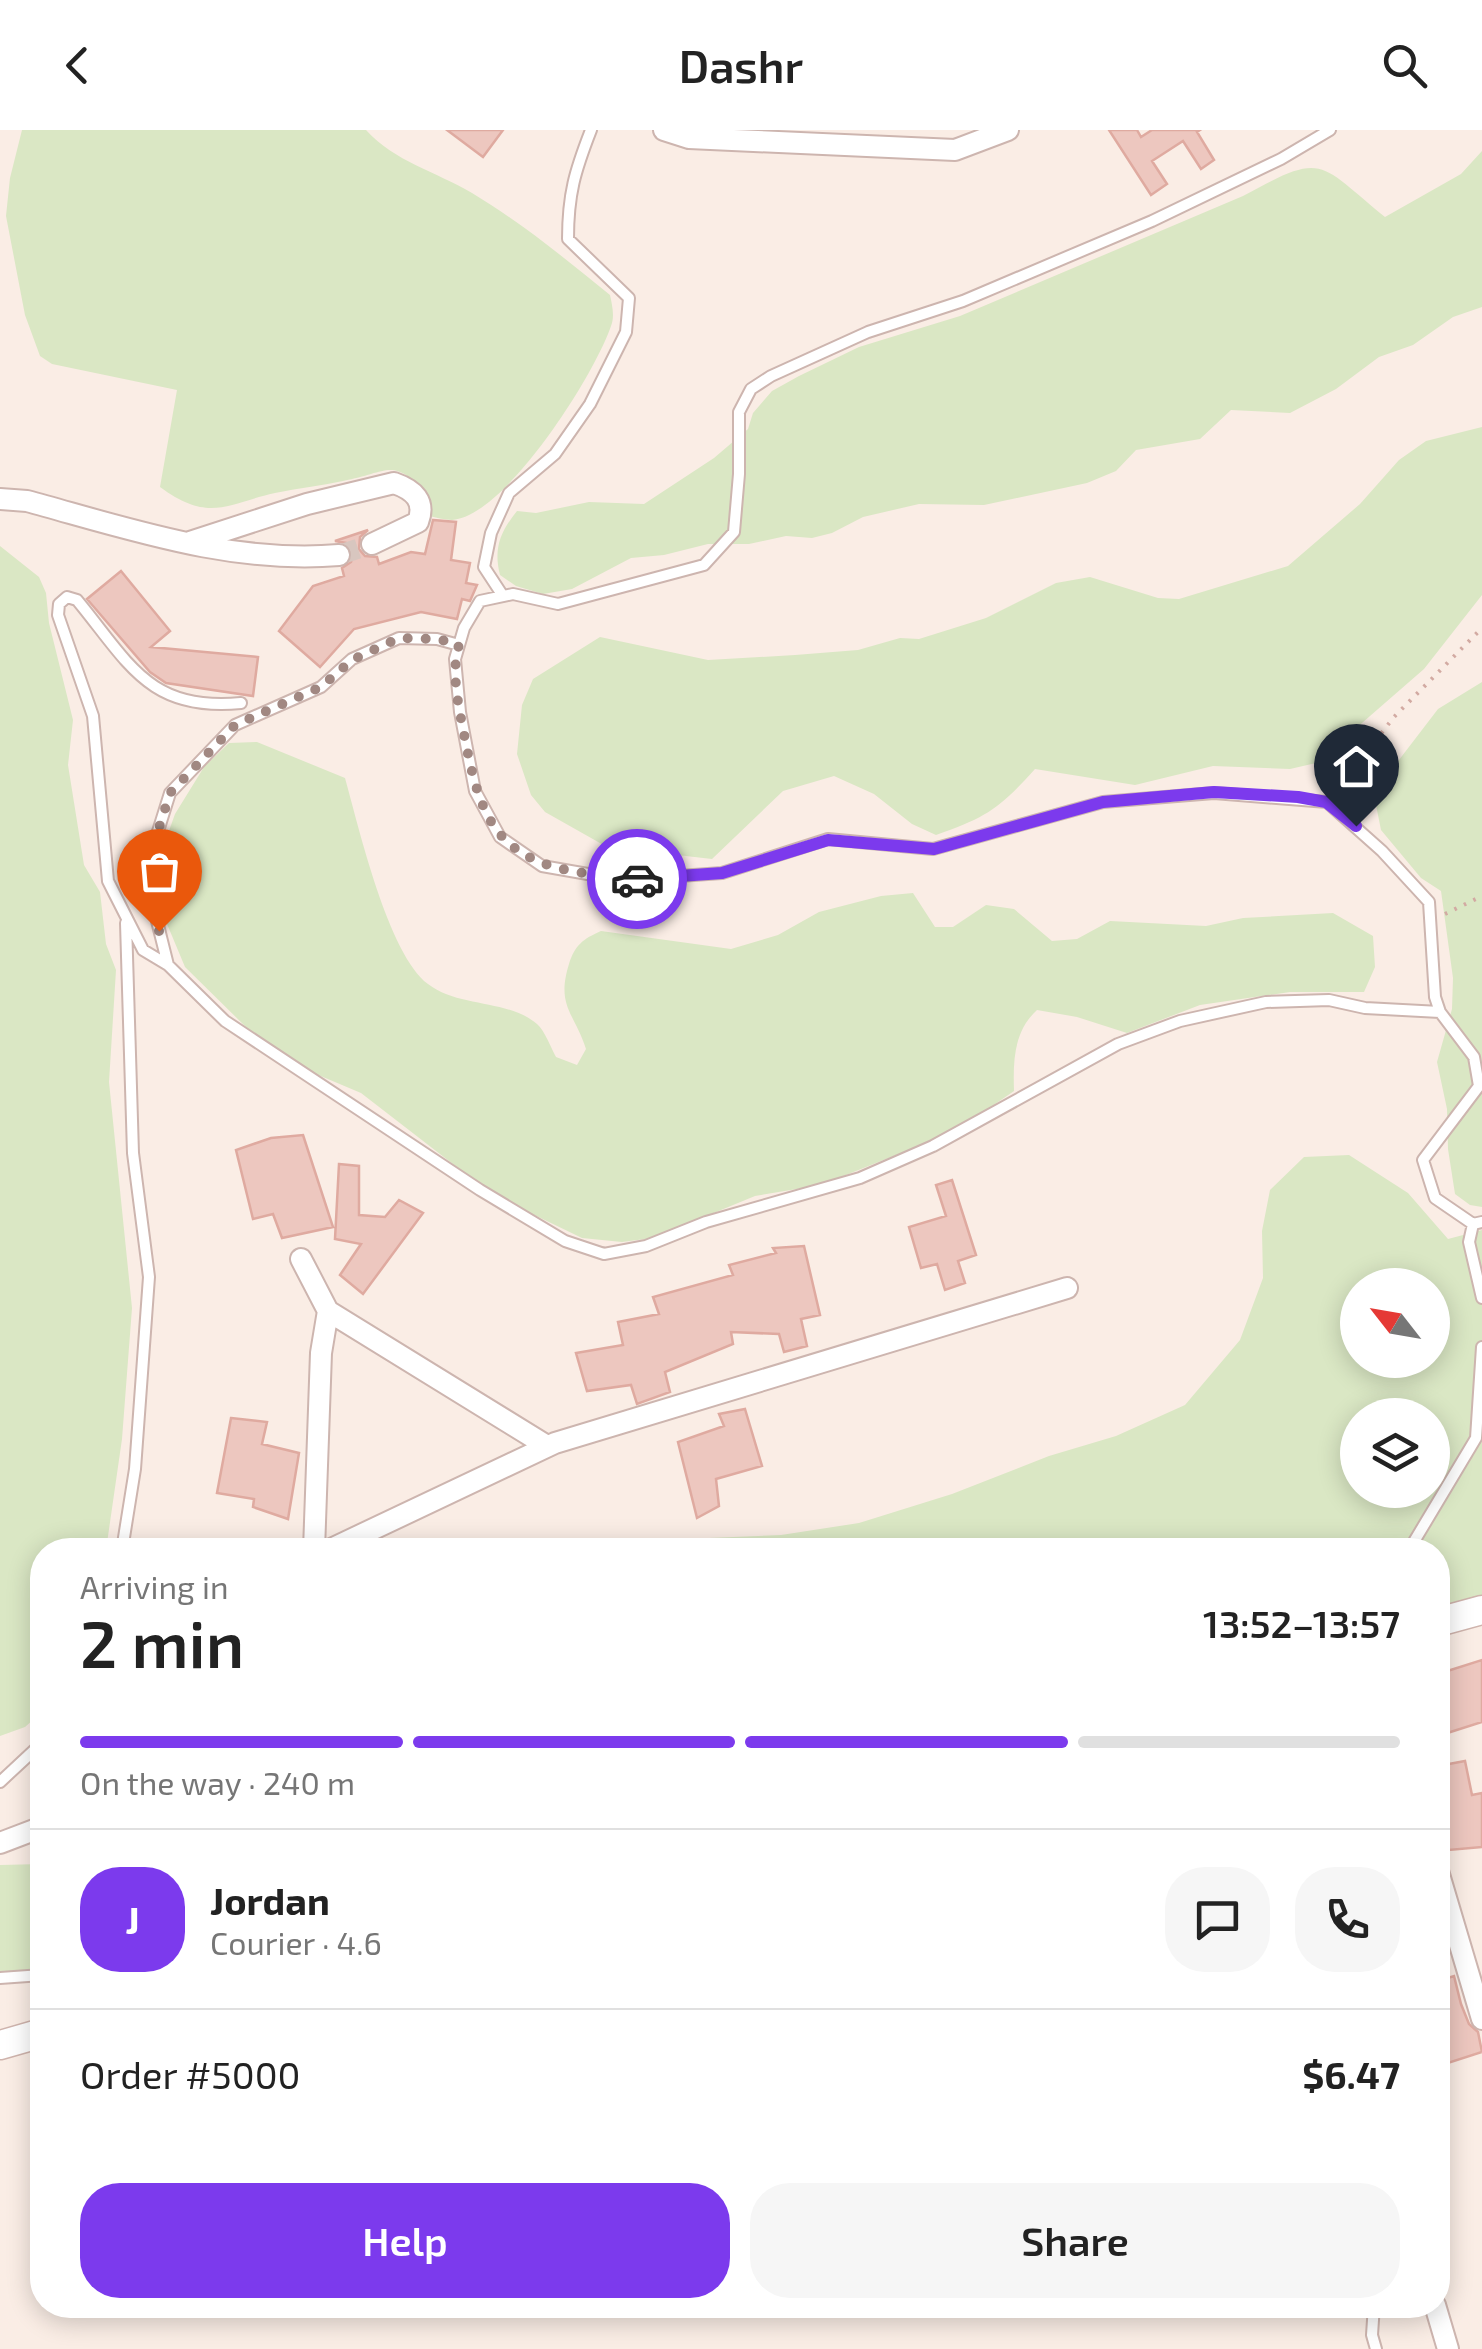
<!DOCTYPE html>
<meta charset="utf-8">
<style>
body{margin:0;font-family:"Exo 2",sans-serif;background:#f6f6f6;color:#222;height:100vh;display:flex;flex-direction:column;font-size:38px;white-space:nowrap}
*{box-sizing:border-box;margin:0}
p{font-size:32px;color:#767676}
.icon{flex:none;width:55px;height:55px;fill:none;stroke:currentColor;stroke-width:2;stroke-linecap:round;stroke-linejoin:round}
.map{position:relative;flex:1;overflow:hidden}
.panel{position:absolute;left:30px;top:1408px;width:1420px;height:780px;display:flex;flex-direction:column;background:#fff;border-radius:40px;box-shadow:0 5px 25px #0003}
.panel>*{flex:none}
.needle{width:65px;rotate:301deg}
.tools{position:absolute;left:1340px;top:1138px;display:grid;gap:20px}
.tools a{display:grid;place-items:center;width:110px;height:110px;border-radius:50%;background:#fff;box-shadow:0 5px 25px #0003;font-size:50px}
.pin{position:absolute;display:grid;place-items:center;width:85px;height:85px;color:#fff;margin:-102px -42px;border-radius:50% 50% 50% 0;rotate:-45deg;box-shadow:0 0 10px #0007}
.pin .icon{rotate:45deg}
.courier{position:absolute;display:grid;place-items:center;width:100px;height:100px;margin:-50px;border:8px solid #7c3aed;border-radius:50%;background:#fff;color:#222;box-shadow:0 2px 12px #0007}
.headline em{font-style:normal;font-weight:600}
.headline div{display:flex;flex-direction:column-reverse}
.headline{display:flex;align-items:center;justify-content:space-between;height:170px;padding:0 50px}
h1{font-size:65px;font-weight:600;line-height:75px}
.bar{display:grid;grid-template-columns:repeat(4,1fr);gap:15px 10px;align-content:center;height:120px;padding:0 50px}
.bar i{height:12px;border-radius:8px;background:#e0e0e0}
.bar .on{background:#7c3aed}
.bar p{grid-column:span 4}
.line{display:flex;align-items:center;gap:25px;padding:0 50px;border-top:2px solid #e0e0e0}
.line div{flex:1}
.round{display:grid;place-items:center;flex:none;width:105px;height:105px;border-radius:40px;background:#f6f6f6}
.button{display:flex;gap:20px;margin-top:auto;padding:20px 50px}
.button a{flex:1;height:115px;border-radius:40px;background:#7c3aed;color:#fff;font-size:40px;font-weight:600;line-height:115px;text-align:center}
.button a+a{background:#f6f6f6;color:#222}
header{display:flex;justify-content:space-between;align-items:center;height:130px;padding:0 50px;background:#fff;font-size:45px;font-weight:600}
.map>svg:first-child{display:block}
.green{fill:#dae7c4;fill-rule:evenodd}
.building{fill:#edc7bf;stroke:#dfaaa0;stroke-width:2.5}
.lines{fill:none;stroke-linecap:round;stroke-linejoin:round}
.street-tunnel{stroke:#d8c6bf;stroke-width:20;stroke-dasharray:20 10;stroke-linecap:butt}
.lane-casing{stroke:#cdb5af;stroke-width:14}
.street-casing{stroke:#cdb5af;stroke-width:24}
.secondary-casing{stroke:#cfb4ad;stroke-width:31}
.path{stroke:#d2aaa2;stroke-width:4;stroke-dasharray:2.5 8;stroke-linecap:butt}
.lane{stroke:#fff;stroke-width:10}
.street{stroke:#fff;stroke-width:20}
.secondary{stroke:#fff;stroke-width:28}
.done{stroke:#a18882;stroke-width:10;stroke-dasharray:0 18}
.route{stroke:#7c3aed;stroke-width:12}
</style>
<header><svg class="icon" aria-label="back" viewBox="0 0 24 24"><path d="M15 5l-7 7 7 7"/></svg>Dashr<svg class="icon" aria-label="search" viewBox="0 0 24 24"><circle cx="10" cy="10" r="6"/><path d="M15 15l6 6"/></svg></header>
<div class="map">
<svg width="1482" height="2219" viewBox="0 0 1482 2219">
<rect width="100%" height="100%" fill="#faede5"/>
<path class="green" d="M22,0H366C395,32 435,41 472,63C520,92 566,129 610,165C612,175 615,186 611,196C595,244 506,386 452,390C445,390 435,387 428,386L430,369C393,324 389,343 343,351C321,356 298,358 275,363C226,374 209,393 160,357L177,260L52,234L40,226L25,185L6,86L10,48Z
M1482,21V177L1453,187L1413,215L1379,227L1336,259L1290,283L1231,280L1200,309L1136,320L1116,341L1087,353L984,375L919,374L863,387L832,403L812,408L786,406L749,414H708L664,425L631,428L572,459L543,464L516,456L500,445C493,418 501,401 517,381L536,383L589,372L644,374L714,328L748,299L753,283L772,261L799,246L859,217L960,186L1243,66C1325,21 1317,32 1385,87L1461,44Z
M1482,297V465L1424,539L1316,633L1290,639L1213,636L1135,655L1035,639C999,679 987,687 936,705L912,694L874,664L834,646L783,661L712,729L607,717L545,682L531,665L517,624L522,575L533,549L600,507L708,530L795,525L858,520L900,508L919,509L986,488L1056,453L1090,447L1158,468L1179,469L1288,436L1360,374L1399,330L1426,311Z
M0,416L39,447L46,463L49,493L73,590L68,635L84,735L100,762L106,814L116,840L109,952L132,1178L122,1309L106,1420H42V1582L25,1597L0,1606Z
M1482,552V1077L1470,1075L1455,1064L1448,1019L1447,979L1437,932L1452,879L1453,848L1441,761L1421,748L1381,700L1376,675L1389,643L1438,579Z
M257,612L345,648C359,698 388,824 428,854C459,878 508,869 537,894C545,901 551,918 556,927L577,935L586,919C574,882 556,876 569,834C575,815 583,809 601,801L731,819L778,805L819,782L881,766L913,763L935,797H953L986,775L1014,779L1052,811L1077,809L1110,791L1206,796L1243,788L1333,783L1373,806L1375,837L1364,862H1290L1200,875L1127,903L1077,887L1037,880C1014,901 1013,930 1014,961L956,1001L821,1055L755,1066L653,1108L622,1112L582,1108L493,1065L361,963L297,936L251,902L185,837L162,782L158,753L165,712L175,684L204,637L229,613Z
M1349,1025L1408,1063L1448,1109L1482,1100V1479L1438,1487V1420H668L709,1408L781,1405L859,1393L952,1364L1049,1326L1116,1306L1185,1275L1240,1210L1263,1148L1262,1101L1270,1060L1304,1027ZM1358,1155H1432V1230H1358ZM1358,1285H1432V1360H1358Z
M42,1734V1837L0,1846V1735Z"/>
<path class="building" d="M447,0H503L483,27Z
M1109,0H1137L1141,7L1152,0H1200L1197,2L1214,30L1201,39L1183,11L1152,31L1167,54L1151,65Z
M433,390L456,392L451,430L470,433L466,453L477,455L470,471L462,469L457,489L421,482L354,499L320,537L279,501L313,456L344,446L342,438L351,432L353,424L346,413L335,411L368,400L360,407L359,419L365,426L377,427L379,434L411,422L425,424Z
M121,441L170,501L151,517L258,527L253,566L166,553L150,542L87,469Z
M303,1005L333,1097L282,1108L273,1084L253,1089L236,1020L271,1008Z
M339,1034L359,1036V1085L385,1087L399,1070L423,1083L363,1164L340,1145L361,1114L335,1109Z
M952,1050L976,1125L958,1131L965,1153L945,1160L937,1134L921,1138L909,1097L946,1086L936,1055Z
M804,1116L820,1185L801,1189L807,1216L784,1222L779,1204L731,1202L733,1214L665,1242L670,1262L637,1274L631,1255L587,1261L576,1223L623,1215L618,1192L659,1184L653,1167L733,1145L729,1135L776,1123L773,1118Z
M745,1279L762,1336L716,1349L719,1376L697,1388L678,1312L724,1296L719,1284Z
M231,1288L267,1292L262,1314L299,1323L288,1389L253,1377L254,1369L217,1363Z
M1482,1530V1592L1438,1606V1544Z
M1465,1631L1472,1665L1482,1663V1717L1449,1720L1438,1636Z
M1454,1846L1461,1874L1469,1894L1478,1902L1482,1922L1448,1933L1444,1918L1438,1920V1851Z"/>
<g class="lines">
<path class="street-tunnel" d="M339,425L372,414"/>
<defs>
<path id="lane" d="M1330,0L1281,29L1152,91L963,171L868,202L771,246L751,259L739,282V344L734,402L704,435L558,474L513,464L480,471L464,498L455,529L460,582L475,661L500,707L542,736L622,750L722,743L828,709L933,719L1103,672L1214,663L1327,672L1382,721L1429,772L1435,867L1440,882L1474,927L1479,956L1423,1030L1435,1068L1473,1094
M503,466L484,437L491,403L509,363L555,324L590,274L626,202L629,168L568,109C568,64 575,41 591,0
M241,573C149,582 129,533 77,470L67,467L59,474L58,485L93,586L108,751L143,820L168,835L225,891L480,1060L565,1111L604,1124L646,1116L706,1092L860,1048L933,1016L1118,914L1180,891L1266,872L1329,870L1365,878L1440,882
M168,835L151,767L149,730L170,663L235,595L321,557L352,529L399,508L437,509L459,515
M1482,1092L1473,1094L1469,1112L1482,1168
M122,1420L135,1339L149,1147L133,1023L126,793
M1409,1420L1476,1308L1482,1217
M0,1652L42,1613
M0,1848L42,1845
M1374,2175L1372,2205L1376,2219"/>
<path id="street" d="M664,0L689,8L955,20L1008,0
M0,369L27,371C130,399 231,434 339,425
M190,412L307,374L394,353C414,360 426,371 418,392L372,414
M301,1129L328,1181L547,1316
M314,1420L321,1223L328,1181
M329,1420L555,1313L1067,1158
M0,1713L42,1697
M1438,1741L1482,1889
M1435,2175L1448,2219"/>
<path id="secondary" d="M1438,1492L1482,1480
M0,1915L42,1903"/>
</defs>
<use href="#lane" class="lane-casing"/>
<use href="#street" class="street-casing"/>
<use href="#secondary" class="secondary-casing"/>
<path class="path" d="M1336,661L1394,587L1482,498
M1445,784L1482,766"/>
<use href="#lane" class="lane"/>
<use href="#street" class="street"/>
<use href="#secondary" class="secondary"/>
</g>
<g class="lines">
<path class="done" d="M159,801L151,767L149,730L170,663L235,595L321,557L352,530L399,508L438,509L459,515C451,541 458,573 463,599C479,682 491,729 583,743C601,746 618,750 637,749"/>
<path class="route" d="M637,749L722,743L828,710L934,719L1103,672L1214,662L1298,667L1326,672L1356,696"/>
</g>
</svg>
<div class="tools">
<a><svg class="needle" viewBox="-14 -14 28 28"><path d="M0-13l5 13h-10z" fill="#e53935"/><path d="M0 13l5-13h-10z" fill="#767676"/></svg></a>
<a><svg class="icon" aria-label="layers" viewBox="0 0 24 24"><path d="M12 4l9 5-9 5-9-5zM3 14l9 5 9-5"/></svg></a>
</div>
<div class="pin" style="left:159px;top:801px;background:#ea580c"><svg class="icon" aria-label="bag" viewBox="0 0 24 24"><path d="M5 8h14l-1 12H6zM9 8a3 3 0 0 1 6 0"/></svg></div>
<div class="pin" style="left:1356px;top:696px;background:#1f2937"><svg class="icon" aria-label="home" viewBox="0 0 24 24"><path d="M3 11l9-7 9 7M6 9v11h12V9"/></svg></div>
<div class="courier" style="left:637px;top:749px"><svg class="icon" aria-label="car" viewBox="0 0 24 24"><path d="M5 17H2v-5l4-1 3-4h7l3 4 3 1v5h-3M9 17h6M6 11h13"/><circle cx="7" cy="17" r="2"/><circle cx="17" cy="17" r="2"/></svg></div>
<section class="panel">
<div class="headline"><div><h1>2 min</h1><p>Arriving in</p></div><em>13:52–13:57</em></div>
<div class="bar"><i class="on"></i><i class="on"></i><i class="on"></i><i></i><p>On the way · 240 m</p></div>
<div class="line" style="height:180px"><b class="round" style="background:#7c3aed;color:#fff">J</b><div><b>Jordan</b><p>Courier · 4.6</p></div><a class="round"><svg class="icon" aria-label="chat" viewBox="0 0 24 24"><path d="M4 5h16v11H9l-5 4z"/></svg></a><a class="round"><svg class="icon" aria-label="phone" viewBox="0 0 24 24"><path d="M5 4h4l2 5-3 2q2 4 5 5l2-3 5 2v4C11 20 4 13 5 4z"/></svg></a></div>
<div class="line" style="height:130px"><div>Order #5000</div><b>$6.47</b></div>
<div class="button"><a>Help</a><a>Share</a></div>
</section>
</div>
